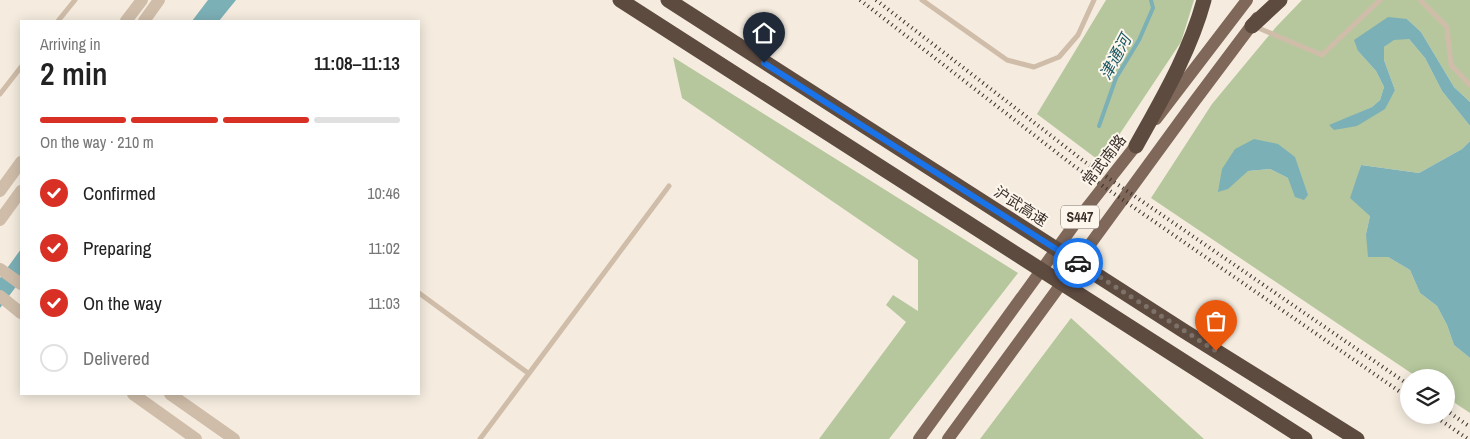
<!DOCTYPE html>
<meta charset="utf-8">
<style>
body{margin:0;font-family:"Archivo Narrow","Noto Sans SC",sans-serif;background:#f2f2f2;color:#222;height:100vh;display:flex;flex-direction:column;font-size:19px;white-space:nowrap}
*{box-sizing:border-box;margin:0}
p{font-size:16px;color:#767676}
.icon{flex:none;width:28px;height:28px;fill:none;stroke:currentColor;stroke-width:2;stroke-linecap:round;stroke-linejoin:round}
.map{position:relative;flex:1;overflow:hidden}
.side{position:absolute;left:20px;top:20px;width:400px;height:375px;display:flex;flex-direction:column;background:#fff;border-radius:0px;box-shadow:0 2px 12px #0003}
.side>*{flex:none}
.fabs{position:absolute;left:1400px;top:369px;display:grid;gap:10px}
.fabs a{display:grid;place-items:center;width:55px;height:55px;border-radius:50%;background:#fff;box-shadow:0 2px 12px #0003;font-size:25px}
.pin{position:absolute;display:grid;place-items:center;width:42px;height:42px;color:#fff;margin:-51px -21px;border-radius:50% 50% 50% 0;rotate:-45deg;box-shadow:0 0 5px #0007}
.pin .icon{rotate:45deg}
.courier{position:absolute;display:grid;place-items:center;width:50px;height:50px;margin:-25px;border:4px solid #1a73e8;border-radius:50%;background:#fff;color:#222;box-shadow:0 1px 6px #0007}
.summary em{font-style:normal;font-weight:600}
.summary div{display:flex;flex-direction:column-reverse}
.summary{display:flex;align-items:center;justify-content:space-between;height:85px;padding:0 20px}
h1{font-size:32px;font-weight:600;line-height:38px}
.bar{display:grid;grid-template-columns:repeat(4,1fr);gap:8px 5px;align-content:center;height:60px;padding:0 20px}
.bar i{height:6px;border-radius:4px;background:#e0e0e0}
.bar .current{background:#d93025}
.bar p{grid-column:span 4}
ol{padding:0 20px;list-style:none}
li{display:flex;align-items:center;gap:15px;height:55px}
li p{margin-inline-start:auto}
li .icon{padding:5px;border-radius:50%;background:#d93025;color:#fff;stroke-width:4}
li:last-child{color:#767676}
li i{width:28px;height:28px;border:2px solid #e0e0e0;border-radius:50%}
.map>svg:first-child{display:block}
.green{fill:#b6c79d;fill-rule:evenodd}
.water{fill:#7bb0b6}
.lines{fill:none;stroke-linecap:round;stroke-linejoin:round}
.stream{stroke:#7bb0b6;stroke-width:4}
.service{stroke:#cfbda9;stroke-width:5}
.tertiary{stroke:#cfbda9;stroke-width:12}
.primary{stroke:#7f6859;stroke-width:12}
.motorway{stroke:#5e4b40;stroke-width:15}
.rail{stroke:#3c302a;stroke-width:4;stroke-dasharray:1 4;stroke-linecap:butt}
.motorway-bridge{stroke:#5e4b40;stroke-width:15}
.done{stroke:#7d7269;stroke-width:5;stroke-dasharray:0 9}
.route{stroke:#1a73e8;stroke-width:6}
.labels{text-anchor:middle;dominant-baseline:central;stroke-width:4;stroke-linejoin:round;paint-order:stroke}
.shield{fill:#fcf6ed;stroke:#766b64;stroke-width:1}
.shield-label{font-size:14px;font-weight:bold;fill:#3c302a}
.street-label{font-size:15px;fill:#3c302a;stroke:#fcf6ed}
.water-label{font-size:16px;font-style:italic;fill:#1a5963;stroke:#fcf6ed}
</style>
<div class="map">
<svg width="1470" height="439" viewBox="0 0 1470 439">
<rect width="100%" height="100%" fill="#f5ecdf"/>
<path class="green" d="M1106,0H1194L1181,42L1101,162L1037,114Z
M1302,0H1470V102L1454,87L1421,32L1407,19L1358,51L1376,71L1384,87L1380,100L1372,107L1329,126H1357L1395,90L1384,60V47L1394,39H1409L1425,58L1442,91L1470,126V141L1462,149L1419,173L1361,165L1357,179L1370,216L1366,234L1388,257L1410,270L1420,293L1437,306L1447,325L1454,345L1470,358V413L1446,397V378L1417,377L1151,198L1212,104L1276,27ZM1295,157L1288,178L1270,169L1248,171Z
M673,57L1018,273L889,439H819L906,322L886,305L893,295L918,311V260L682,98Z
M1071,318L1204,439H980Z"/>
<path class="water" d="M208,0H236L219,21H192Z
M1388,17L1407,19L1421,32L1454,87L1470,102V126L1442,91L1425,58L1409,39L1394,40L1384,47V60L1395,90L1385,109L1357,126L1334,130L1329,125L1372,107L1380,100L1384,87L1376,71L1358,51L1354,40Z
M1254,139L1278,144L1295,157L1308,195L1304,200L1295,197L1288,178L1270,169L1248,171L1228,189L1218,192L1222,169L1235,149Z
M1470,141V358L1454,345L1447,325L1437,306L1420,293L1410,270L1388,257H1368L1366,234L1370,216L1350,198L1361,165L1419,173L1462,149Z
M21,249V280L0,308V278Z"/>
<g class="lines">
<path class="stream" d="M1099,126L1116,78L1139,40L1153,8L1151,0"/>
<path class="service" d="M922,0L1007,60L1034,67L1059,57L1078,35L1094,0
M1420,0L1447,27L1451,65L1470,85
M58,21L75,0
M1256,27L1322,55L1380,0
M0,94L21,67
M419,293L528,373
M480,439L669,186"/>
<path class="tertiary" d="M126,21L142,0
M144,21L159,0
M0,191L21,162
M0,220L21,191
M0,269L21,284
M0,296L21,313
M133,394L196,439
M170,394L234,439"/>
<path class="primary" d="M1156,119L1247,0
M919,439L1082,214L1141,139
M948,439L1194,102L1257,18"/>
<path class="motorway" d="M1252,26L1280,0
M1136,146C1162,99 1190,52 1204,0"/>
<path class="rail" d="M860,0L1074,166L1409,398
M876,0L1085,162L1409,385
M1446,410L1470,427
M1433,415L1468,439"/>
<path class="motorway-bridge" d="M620,0L1305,439
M668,0L1184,331L1357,439"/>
</g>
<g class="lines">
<path class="done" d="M1078,263L1216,351"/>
<path class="route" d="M764,63L1078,263"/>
</g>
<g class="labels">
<rect class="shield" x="1061" y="205.5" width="38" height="23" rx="4"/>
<g class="shield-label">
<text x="1080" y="217">S447</text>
</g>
<g class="street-label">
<text transform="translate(1104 160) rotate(-52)">常武南路</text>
<text transform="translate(1021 206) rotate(33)">沪武高速</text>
</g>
<g class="water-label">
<text transform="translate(1115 57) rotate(-62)">津通河</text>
</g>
</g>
</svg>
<div class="fabs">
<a><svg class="icon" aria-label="layers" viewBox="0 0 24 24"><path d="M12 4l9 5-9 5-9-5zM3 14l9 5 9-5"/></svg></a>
</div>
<div class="pin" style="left:1216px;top:351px;background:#ea580c"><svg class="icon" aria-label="bag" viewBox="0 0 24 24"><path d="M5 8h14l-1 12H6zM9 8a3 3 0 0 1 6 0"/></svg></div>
<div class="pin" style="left:764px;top:63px;background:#1f2937"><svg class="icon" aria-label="home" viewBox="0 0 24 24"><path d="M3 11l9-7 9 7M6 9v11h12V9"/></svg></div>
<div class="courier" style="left:1078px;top:263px"><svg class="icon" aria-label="car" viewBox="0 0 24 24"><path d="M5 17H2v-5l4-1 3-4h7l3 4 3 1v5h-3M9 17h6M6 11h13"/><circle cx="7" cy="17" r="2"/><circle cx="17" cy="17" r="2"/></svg></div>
<section class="side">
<div class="summary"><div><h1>2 min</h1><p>Arriving in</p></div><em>11:08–11:13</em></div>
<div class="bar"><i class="current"></i><i class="current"></i><i class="current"></i><i></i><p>On the way · 210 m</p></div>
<ol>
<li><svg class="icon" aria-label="check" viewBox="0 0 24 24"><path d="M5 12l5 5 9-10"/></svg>Confirmed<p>10:46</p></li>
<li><svg class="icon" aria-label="check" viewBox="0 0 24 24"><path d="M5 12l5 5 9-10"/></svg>Preparing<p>11:02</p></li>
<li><svg class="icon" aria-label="check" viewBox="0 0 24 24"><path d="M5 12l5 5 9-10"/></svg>On the way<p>11:03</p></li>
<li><i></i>Delivered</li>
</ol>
</section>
</div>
